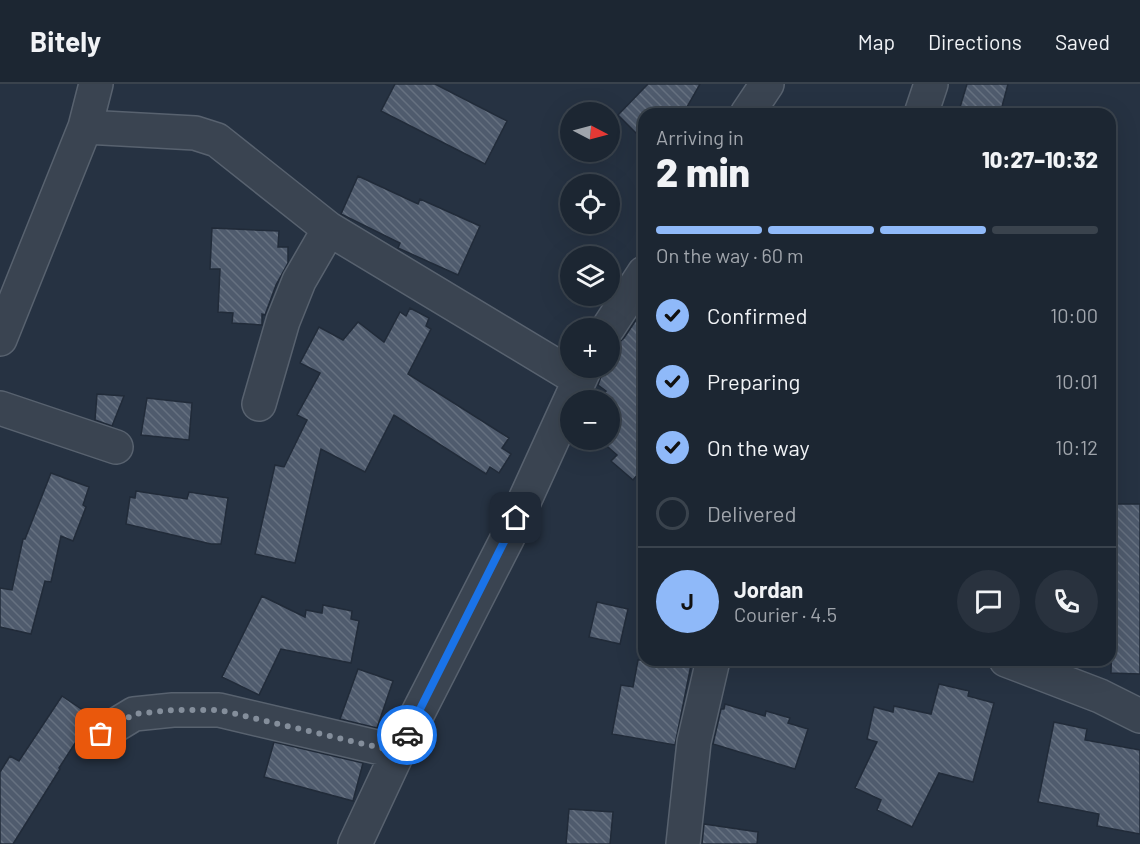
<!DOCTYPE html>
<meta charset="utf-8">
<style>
body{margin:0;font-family:Barlow,sans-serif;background:#29323e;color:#f1f3f6;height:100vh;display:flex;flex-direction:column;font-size:22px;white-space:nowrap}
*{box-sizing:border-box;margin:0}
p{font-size:20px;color:#a0a5ac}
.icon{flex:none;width:33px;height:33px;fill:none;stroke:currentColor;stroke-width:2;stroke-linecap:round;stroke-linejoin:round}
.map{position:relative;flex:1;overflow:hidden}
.side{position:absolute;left:638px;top:24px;width:478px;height:558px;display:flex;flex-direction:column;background:#1c2632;border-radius:18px;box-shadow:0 6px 24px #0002,0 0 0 2px #3a434d}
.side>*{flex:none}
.needle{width:39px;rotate:96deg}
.buttons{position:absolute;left:560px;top:18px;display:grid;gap:12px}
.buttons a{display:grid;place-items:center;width:60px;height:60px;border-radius:50%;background:#1c2632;box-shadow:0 6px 24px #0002,0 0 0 2px #3a434d;font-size:30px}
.pin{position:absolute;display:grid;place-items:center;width:51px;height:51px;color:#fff;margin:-26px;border-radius:12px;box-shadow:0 3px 9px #0006}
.courier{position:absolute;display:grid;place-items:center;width:60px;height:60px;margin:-30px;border:4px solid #1a73e8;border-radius:50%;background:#fff;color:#222;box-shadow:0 2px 8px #0007}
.headline em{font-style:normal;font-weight:800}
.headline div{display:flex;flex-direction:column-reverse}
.headline{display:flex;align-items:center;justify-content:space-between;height:102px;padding:0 18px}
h1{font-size:39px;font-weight:800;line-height:45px}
.bar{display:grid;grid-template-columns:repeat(4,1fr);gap:9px 6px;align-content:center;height:72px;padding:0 18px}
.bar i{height:8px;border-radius:4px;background:#3a434d}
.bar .active{background:#8fb9f9}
.bar p{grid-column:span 4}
.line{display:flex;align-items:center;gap:15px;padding:0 18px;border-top:2px solid #3a434d}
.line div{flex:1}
.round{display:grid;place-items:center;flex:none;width:63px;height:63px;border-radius:32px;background:#29323e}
ol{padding:0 18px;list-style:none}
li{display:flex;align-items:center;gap:18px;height:66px}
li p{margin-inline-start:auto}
li .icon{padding:6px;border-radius:50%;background:#8fb9f9;color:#111;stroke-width:4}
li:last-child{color:#a0a5ac}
li i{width:33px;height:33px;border:3px solid #3a434d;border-radius:50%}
header{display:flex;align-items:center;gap:36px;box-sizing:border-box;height:84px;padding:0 30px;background:#1c2632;border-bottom:2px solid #3a434d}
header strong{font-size:28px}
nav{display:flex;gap:33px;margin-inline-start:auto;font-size:21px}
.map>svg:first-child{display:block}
.building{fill:url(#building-back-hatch);stroke:#212b39;stroke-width:1.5}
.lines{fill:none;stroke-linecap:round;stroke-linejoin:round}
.minor-casing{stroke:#58626f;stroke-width:36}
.minor{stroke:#3a4451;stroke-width:33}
.done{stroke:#848e9b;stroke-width:6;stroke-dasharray:0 10.8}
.route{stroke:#1a73e8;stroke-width:8}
</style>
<header>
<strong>Bitely</strong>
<nav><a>Map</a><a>Directions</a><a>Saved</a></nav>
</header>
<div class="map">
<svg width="1140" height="760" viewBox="0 0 1140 760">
<defs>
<pattern id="building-back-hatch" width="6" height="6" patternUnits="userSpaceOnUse" patternTransform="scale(1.5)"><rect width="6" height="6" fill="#4f5b6d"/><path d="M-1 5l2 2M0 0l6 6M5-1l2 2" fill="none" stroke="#667180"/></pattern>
</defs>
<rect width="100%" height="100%" fill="#263242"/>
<path class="building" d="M395,0H435L507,37L485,80L381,27Z
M648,0H700L683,30H644V57L618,31Z
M967,0H1008L1000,30H958Z
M358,92L418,120L420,115L480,142L458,191L398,164L400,159L341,130Z
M212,144L279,147L278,163H288V179L276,201L265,231L262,230V241L232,239L233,229L218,228L220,185H210Z
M410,224L429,234L426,242L431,245L408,290L509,354L502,364L511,370L499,389L490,383L486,390L394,331L365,388L321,365L295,479L255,470L275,381L284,383L307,336L297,331L320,289L300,279L319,243L343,256L358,238L384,258L400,228L406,232Z
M644,224V383L633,396L611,377L617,371L600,356H609V316H598L606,307L598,301L604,284H609V276L615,268L612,265L624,254Z
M97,310L124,312L112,342L95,336Z
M147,314L192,319L189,356L141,351Z
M51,389L89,403L83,421L86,423L73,457L61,452L51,498L45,497L31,550L0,543V504L12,506L23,455H25Z
M136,407L187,415L189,408L228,414L221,460H211L126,440L130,413L135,414Z
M1110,420H1140V590L1111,589L1113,491H1110Z
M262,512L305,533L306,526L322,529L323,521L352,527L351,535L359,537L351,579L281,565L259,611L222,593Z
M597,518L628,525L620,560L589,553Z
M638,576H692L675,661L612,650L621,601L633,603Z
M358,585L393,597L377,644L340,635Z
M939,600L969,607L968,612L994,619L973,698L939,689L912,743L877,726L881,716L855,704L877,658L867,655L874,623L893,628L894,622L931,630Z
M62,612L93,633L85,640L83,647L59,684L60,685L13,760H0V688L10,672L19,677Z
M725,620L765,632L766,627L790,634L788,639L808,645L795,685L713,660L721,625H724Z
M1054,638L1087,645L1085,656L1140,666V750L1097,742L1099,730L1038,718Z
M274,658L363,679L353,717L264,693Z
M569,725L613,728L610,760H566Z
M704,740L758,748L757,760H702Z"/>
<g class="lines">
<defs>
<path id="minor" d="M747,30L767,0
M921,30L931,0
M85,43L195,49L217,56L329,145L578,295
M608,244L644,189
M0,255L85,43L96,0
M259,320L283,237L299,197L329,145
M0,324L116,363
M1006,576L1100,612L1140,632
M101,650L134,630L173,626H219L398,668
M355,760L398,668L508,453L585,284
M683,760L694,658L713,576"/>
</defs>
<use href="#minor" class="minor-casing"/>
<use href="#minor" class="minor"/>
</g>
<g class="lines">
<path class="done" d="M101,650L134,630L173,626H219L398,668L407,651"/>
<path class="route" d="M407,651L516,434"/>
</g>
</svg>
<div class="buttons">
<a><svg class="needle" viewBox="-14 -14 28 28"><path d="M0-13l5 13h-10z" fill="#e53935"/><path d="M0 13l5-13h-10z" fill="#a0a5ac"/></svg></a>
<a><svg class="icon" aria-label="locate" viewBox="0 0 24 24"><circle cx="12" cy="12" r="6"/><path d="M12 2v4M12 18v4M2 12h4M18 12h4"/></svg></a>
<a><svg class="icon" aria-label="layers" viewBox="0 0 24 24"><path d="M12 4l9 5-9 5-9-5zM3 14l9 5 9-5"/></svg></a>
<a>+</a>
<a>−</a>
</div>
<div class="pin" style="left:101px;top:650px;background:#ea580c"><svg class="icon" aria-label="bag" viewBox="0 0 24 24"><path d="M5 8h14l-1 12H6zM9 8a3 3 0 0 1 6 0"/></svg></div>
<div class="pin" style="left:516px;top:434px;background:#1f2937"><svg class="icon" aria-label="home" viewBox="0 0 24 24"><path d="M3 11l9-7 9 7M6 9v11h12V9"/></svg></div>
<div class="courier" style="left:407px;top:651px"><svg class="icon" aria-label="car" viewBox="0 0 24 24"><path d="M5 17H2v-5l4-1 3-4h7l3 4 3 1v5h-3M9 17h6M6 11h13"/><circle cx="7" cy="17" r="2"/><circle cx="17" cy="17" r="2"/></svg></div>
<section class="side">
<div class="headline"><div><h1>2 min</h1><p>Arriving in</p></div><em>10:27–10:32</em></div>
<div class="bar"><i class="active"></i><i class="active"></i><i class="active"></i><i></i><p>On the way · 60 m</p></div>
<ol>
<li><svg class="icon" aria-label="check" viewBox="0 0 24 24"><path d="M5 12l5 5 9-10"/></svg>Confirmed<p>10:00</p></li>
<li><svg class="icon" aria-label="check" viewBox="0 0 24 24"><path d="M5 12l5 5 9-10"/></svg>Preparing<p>10:01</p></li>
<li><svg class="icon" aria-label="check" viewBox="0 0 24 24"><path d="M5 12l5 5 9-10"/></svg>On the way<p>10:12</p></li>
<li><i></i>Delivered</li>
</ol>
<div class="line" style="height:108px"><b class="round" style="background:#8fb9f9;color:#111">J</b><div><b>Jordan</b><p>Courier · 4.5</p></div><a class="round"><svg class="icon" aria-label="chat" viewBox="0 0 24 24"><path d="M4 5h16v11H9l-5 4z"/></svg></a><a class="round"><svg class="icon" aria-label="phone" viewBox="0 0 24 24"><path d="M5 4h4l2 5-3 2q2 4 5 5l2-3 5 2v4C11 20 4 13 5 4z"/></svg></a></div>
</section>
</div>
